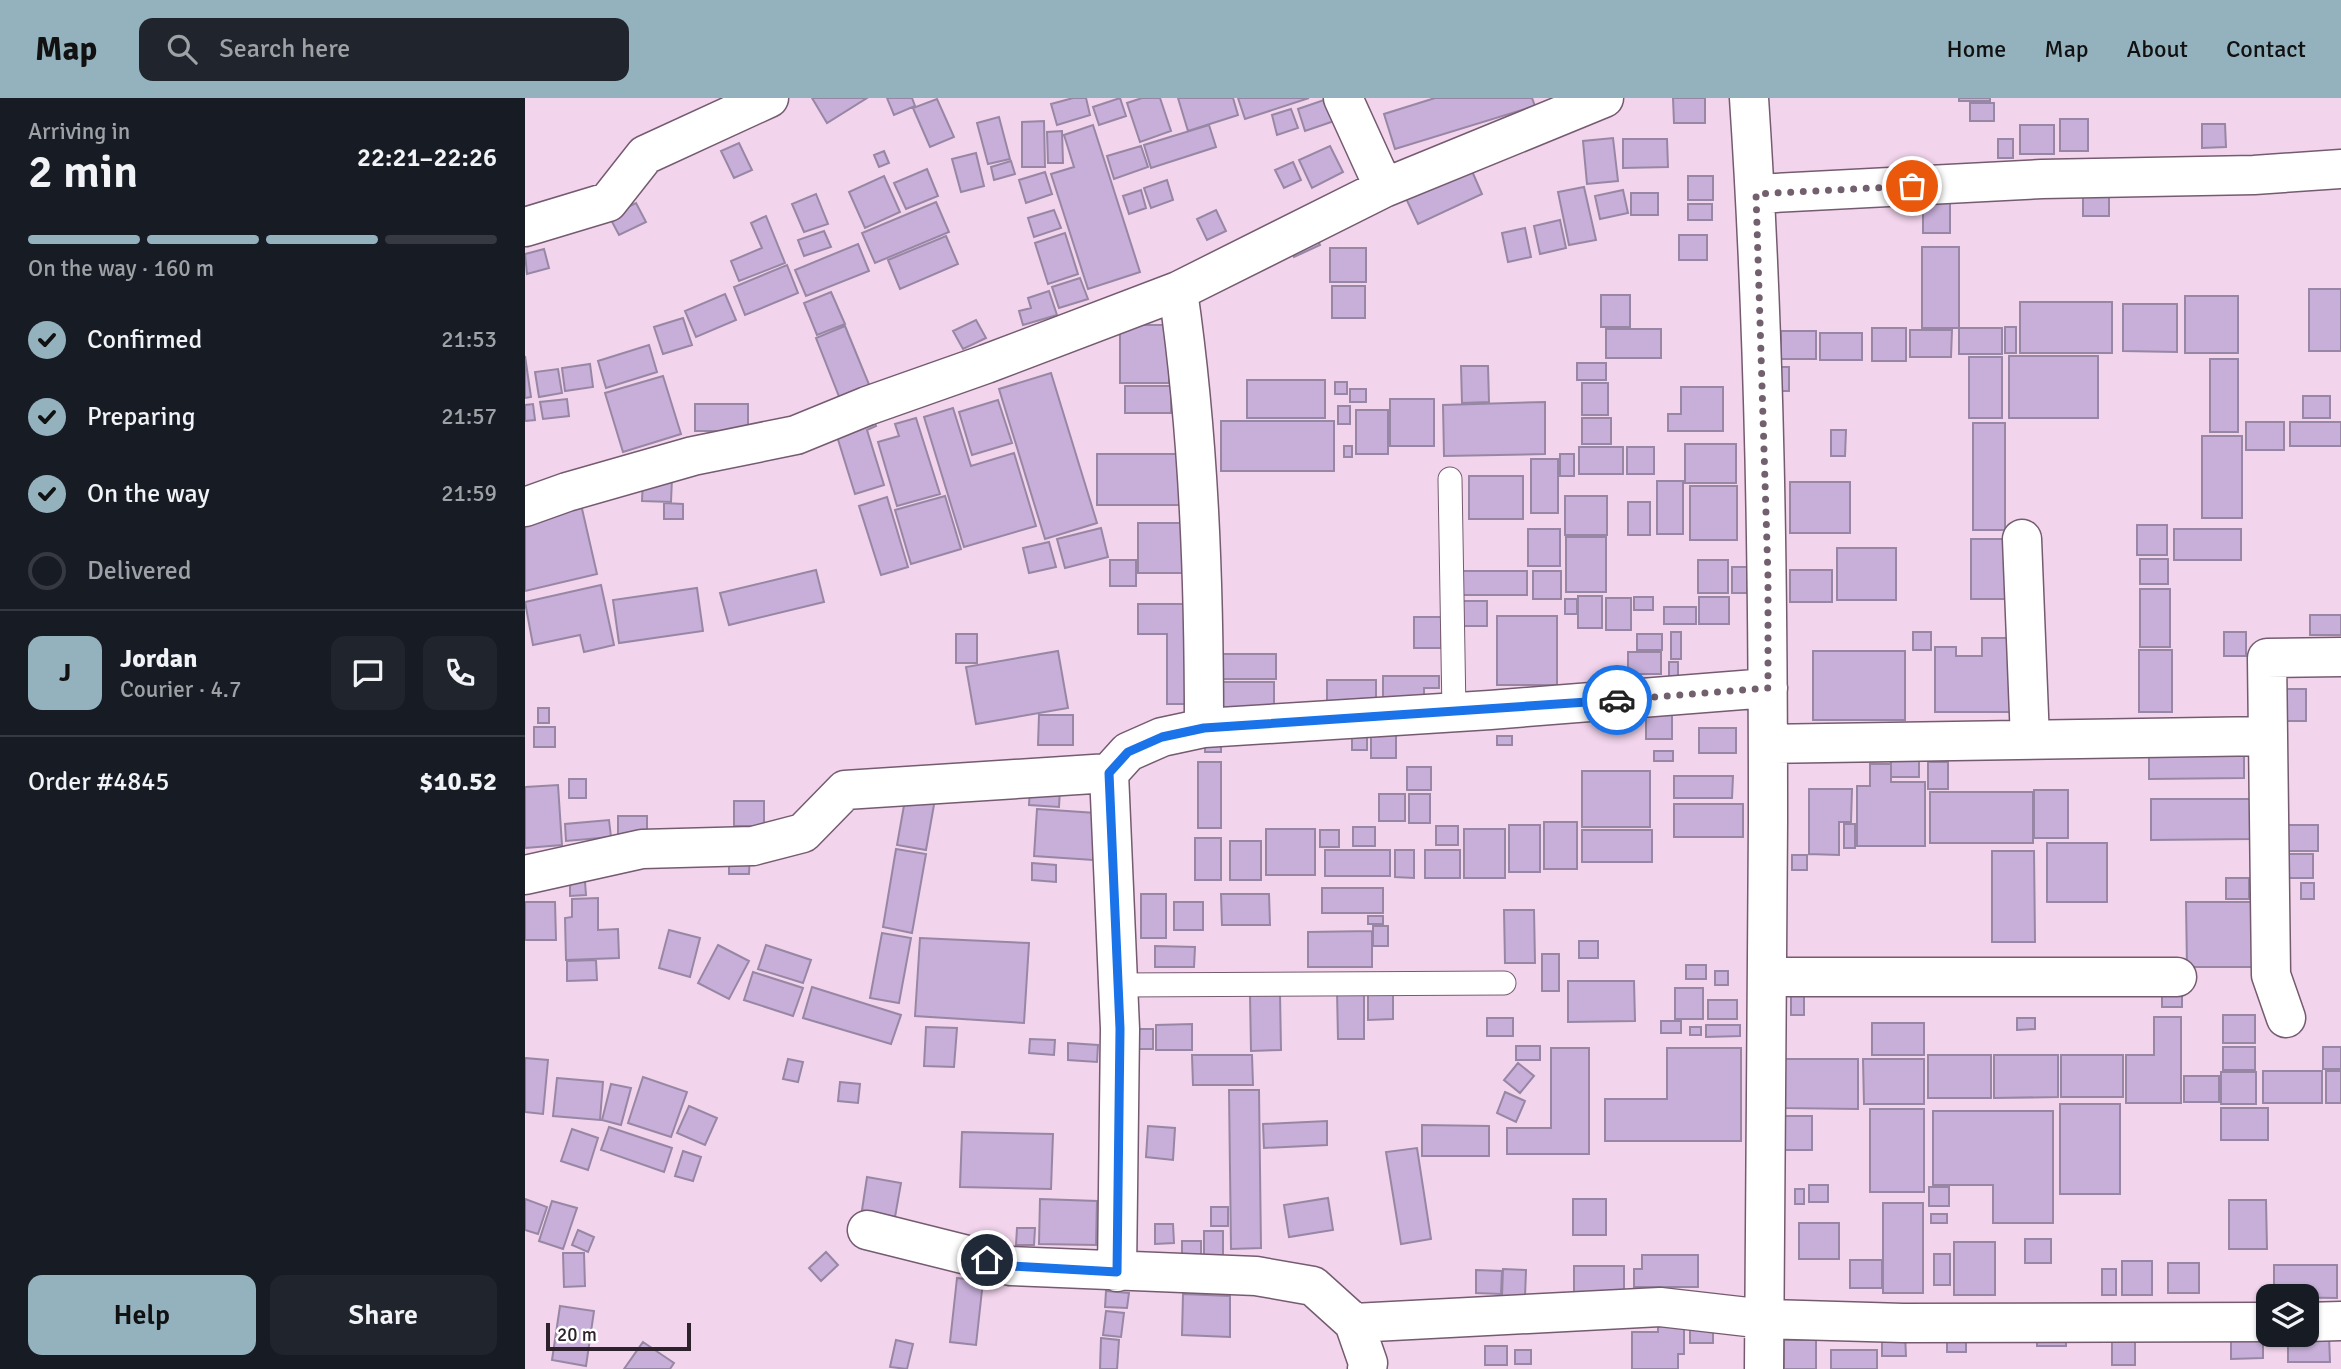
<!DOCTYPE html>
<meta charset="utf-8">
<style>
body{margin:0;font-family:Signika,sans-serif;background:#20242c;color:#f1f3f6;height:100vh;display:flex;flex-direction:column;font-size:26px;white-space:nowrap}
*{box-sizing:border-box;margin:0}
p{font-size:23px;color:#9ea1a6}
.icon{flex:none;width:38px;height:38px;fill:none;stroke:currentColor;stroke-width:2;stroke-linecap:round;stroke-linejoin:round}
.map{position:relative;flex:1;overflow:hidden}
.panel{display:flex;flex-direction:column;background:#171b24;width:525px}
.panel>*{flex:none}
.fabs{position:absolute;left:1731px;top:1186px;display:grid;gap:14px}
.fabs a{display:grid;place-items:center;width:63px;height:63px;border-radius:14px;background:#171b24;box-shadow:0 2px 5px #0004;font-size:35px}
.scale{position:absolute;left:21px;bottom:18px;width:145px;box-sizing:border-box;padding-left:7px;border:4px solid #2d222b;border-top:0;font-size:19px;line-height:24px;white-space:nowrap;color:#2d222b;-webkit-text-stroke:5px #fff;paint-order:stroke}
.pin{position:absolute;display:grid;place-items:center;width:60px;height:60px;color:#fff;margin:-30px;border:4px solid #fff;border-radius:50%;box-shadow:0 2px 7px #0007}
.courier{position:absolute;display:grid;place-items:center;width:70px;height:70px;margin:-35px;border:5px solid #1a73e8;border-radius:50%;background:#fff;color:#222;box-shadow:0 2px 9px #0007}
.headline em{font-style:normal;font-weight:600}
.headline div{display:flex;flex-direction:column-reverse}
.headline{display:flex;align-items:center;justify-content:space-between;height:119px;padding:0 28px}
h1{font-size:46px;font-weight:600;line-height:52px}
.bar{display:grid;grid-template-columns:repeat(4,1fr);gap:10px 7px;align-content:center;height:84px;padding:0 28px}
.bar i{height:9px;border-radius:5px;background:#363941}
.bar .on{background:#94b2bd}
.bar p{grid-column:span 4}
.line{display:flex;align-items:center;gap:18px;padding:0 28px;border-top:2px solid #363941}
.line div{flex:1}
.round{display:grid;place-items:center;flex:none;width:74px;height:74px;border-radius:14px;background:#20242c}
ol{padding:0 28px;list-style:none}
li{display:flex;align-items:center;gap:21px;height:77px}
li p{margin-inline-start:auto}
li .icon{padding:7px;border-radius:50%;background:#94b2bd;color:#111;stroke-width:4}
li:last-child{color:#9ea1a6}
li i{width:38px;height:38px;border:4px solid #363941;border-radius:50%}
.primary-button{display:flex;gap:14px;margin-top:auto;padding:14px 28px}
.primary-button a{flex:1;height:80px;border-radius:14px;background:#94b2bd;color:#111;font-size:28px;font-weight:600;line-height:80px;text-align:center}
.primary-button a+a{background:#20242c;color:#f1f3f6}
header{display:flex;align-items:center;gap:42px;box-sizing:border-box;height:98px;padding:0 35px;background:#94b2bd;color:#111}
header strong{font-size:33px}
nav{display:flex;gap:38px;margin-inline-start:auto;font-size:24px}
.search{width:490px;height:63px;background:#20242c;display:flex;align-items:center;gap:18px;box-sizing:border-box;padding:0 24px;border-radius:14px;color:#9ea1a6;font-size:26px}
main{display:flex;flex:1;min-height:0}
.map>svg:first-child{display:block}
.building{fill:#c7afd9;stroke:#9887a4;stroke-width:2}
.lines{fill:none;stroke-linecap:round;stroke-linejoin:round}
.service-casing{stroke:#755b6f;stroke-width:25}
.minor-casing{stroke:#755b6f;stroke-width:41}
.service{stroke:#fff;stroke-width:23}
.minor{stroke:#fff;stroke-width:38}
.done{stroke:#72606f;stroke-width:7;stroke-dasharray:0 12.6}
.route{stroke:#1a73e8;stroke-width:9}
</style>
<header>
<strong>Map</strong>
<div class="search"><svg class="icon" aria-label="search" viewBox="0 0 24 24"><circle cx="10" cy="10" r="6"/><path d="M15 15l6 6"/></svg>Search here</div>
<nav><a>Home</a><a>Map</a><a>About</a><a>Contact</a></nav>
</header>
<main>
<section class="panel">
<div class="headline"><div><h1>2 min</h1><p>Arriving in</p></div><em>22:21–22:26</em></div>
<div class="bar"><i class="on"></i><i class="on"></i><i class="on"></i><i></i><p>On the way · 160 m</p></div>
<ol>
<li><svg class="icon" aria-label="check" viewBox="0 0 24 24"><path d="M5 12l5 5 9-10"/></svg>Confirmed<p>21:53</p></li>
<li><svg class="icon" aria-label="check" viewBox="0 0 24 24"><path d="M5 12l5 5 9-10"/></svg>Preparing<p>21:57</p></li>
<li><svg class="icon" aria-label="check" viewBox="0 0 24 24"><path d="M5 12l5 5 9-10"/></svg>On the way<p>21:59</p></li>
<li><i></i>Delivered</li>
</ol>
<div class="line" style="height:126px"><b class="round" style="background:#94b2bd;color:#111">J</b><div><b>Jordan</b><p>Courier · 4.7</p></div><a class="round"><svg class="icon" aria-label="chat" viewBox="0 0 24 24"><path d="M4 5h16v11H9l-5 4z"/></svg></a><a class="round"><svg class="icon" aria-label="phone" viewBox="0 0 24 24"><path d="M5 4h4l2 5-3 2q2 4 5 5l2-3 5 2v4C11 20 4 13 5 4z"/></svg></a></div>
<div class="line" style="height:91px"><div>Order #4845</div><b>$10.52</b></div>
<div class="primary-button"><a>Help</a><a>Share</a></div>
</section>
<div class="map">
<svg width="1816" height="1271" viewBox="0 0 1816 1271">
<rect width="100%" height="100%" fill="#f2d4ec"/>
<path class="building" d="M287,0H342L302,25Z
M362,0H387L390,8L369,17Z
M548,0H561L565,17L532,27L526,6Z
M595,0L601,18L574,27L568,9Z
M617,0H635L646,33L615,44L602,5Z
M653,0H708L713,17L663,33Z
M713,0H784L720,21Z
M910,0H1007L1010,8L870,51L859,16Z
M1148,0H1180V25H1149Z
M1434,0H1465V3H1434Z
M412,1L429,39L405,49L388,10Z
M802,1L809,23L780,33L773,11Z
M1445,5H1469V23H1445Z
M766,11L773,30L752,37L747,17Z
M474,19L485,61L463,66L452,25Z
M1535,21H1563V53H1535Z
M519,23L520,69H497V24Z
M1677,26H1700L1701,49L1677,50Z
M568,27L615,174L563,191L526,76L549,69L539,37Z
M684,27L691,49L626,70L619,47Z
M1495,27H1529V56H1495Z
M537,33L538,65H523L522,34Z
M1088,40L1093,83L1062,86L1058,43Z
M1098,41H1142L1143,69L1098,70Z
M1473,41H1488V60H1473Z
M214,45L227,72L209,80L196,53Z
M616,48L623,69L589,81L582,58Z
M805,48L818,74L787,90L774,62Z
M359,53L364,65L354,69L349,57Z
M451,55L459,88L436,94L427,61Z
M486,63L490,76L469,82L466,69Z
M768,64L776,82L759,90L750,72Z
M943,64L957,96L893,126L878,94Z
M402,71L413,98L381,111L369,85Z
M520,74L527,96L501,105L494,82Z
M359,78L375,114L340,130L324,94Z
M1163,78H1188V102H1163Z
M642,82L648,102L626,110L619,90Z
M1059,89L1071,142L1044,147L1033,94Z
M616,92L621,110L604,116L598,98Z
M1098,92L1103,115L1075,121L1070,98Z
M1558,94H1584V118H1558Z
M1106,95H1133V117H1106Z
M291,96L303,126L279,134L267,106Z
M1398,97H1425V135H1398Z
M411,104L424,134L350,165L337,135Z
M111,105L121,124L94,137L84,118Z
M1163,106H1187V122H1163Z
M529,112L536,130L509,139L503,120Z
M691,112L701,133L682,142L672,121Z
M241,118L260,165L214,183L206,163L237,150L226,125Z
M1035,122L1041,150L1015,156L1009,128Z
M1000,130L1006,159L983,164L977,135Z
M299,133L306,149L279,158L273,142Z
M540,135L553,176L523,186L510,145Z
M790,136L795,147L769,159L764,148Z
M1154,137H1182V162H1154Z
M421,138L433,166L375,191L363,162Z
M333,146L344,173L281,198L270,172Z
M1397,149H1434V230H1397Z
M805,150H841V184H805Z
M19,151L24,170L2,176L0,156Z
M262,167L273,195L220,217L209,189Z
M555,180L563,201L534,210L527,189Z
M807,188H840V220H807Z
M1784,191H1816V253H1784Z
M524,193L532,217L498,227L494,213L506,210L503,200Z
M306,194L320,226L292,237L279,205Z
M200,196L211,222L171,239L160,213Z
M1076,197H1105V229H1076Z
M1660,198H1713V255H1660Z
M1495,204H1587V255H1495Z
M1598,206H1652V254L1598,253Z
M158,220L167,247L138,256L129,229Z
M451,222L461,240L438,251L428,233Z
M595,227H644V285H595Z
M320,228L345,289L315,301L291,240Z
M1480,229H1491V255H1480Z
M1347,230H1381V263H1347Z
M1434,230H1477V256H1434Z
M1081,231H1136V260H1081Z
M1385,232H1427L1426,259H1385Z
M1256,233H1291V261H1256Z
M1295,235H1337V262H1295Z
M124,247L132,274L81,290L73,263Z
M0,258L6,299L0,300Z
M1484,258H1573V320H1484Z
M1444,259H1477V320H1444Z
M1685,261H1713V334H1685Z
M1052,265H1081V282H1052Z
M65,266L68,289L40,293L37,270Z
M936,268H963L964,304L937,305Z
M1253,269H1264V293H1253Z
M33,271L37,295L14,299L10,274Z
M526,275L572,425L520,441L474,291Z
M138,278L156,336L98,354L80,295Z
M722,282H800V320H722Z
M810,284H822V296H810Z
M1057,285H1083V317H1057Z
M600,288H646V315H600Z
M1156,289H1198V333H1143V316H1156Z
M825,291H841V304H825Z
M1778,298H1805V320H1778Z
M42,301L44,318L18,321L15,304Z
M865,301H909V348H865Z
M473,302L487,345L447,357L434,314Z
M1020,304V356L919,358L918,307Z
M8,306L10,322L0,323V307Z
M170,306H223V333H170Z
M813,308H825V326H813Z
M428,310L446,368L489,355L511,428L439,449L399,319Z
M831,312H863V356H831Z
M348,320L351,328L342,332L359,387L330,396L310,332Z
M391,320L415,396L372,408L353,344L374,338L370,326Z
M1057,320H1086V346H1057Z
M696,323H809V373H696Z
M1721,324H1759V352H1721Z
M1765,324H1816V348H1765Z
M1448,325H1480V432H1448Z
M1306,332H1321L1320,358H1306Z
M1677,338H1717V420H1677Z
M1160,346H1211V385H1160Z
M819,348H827V359H819Z
M1054,349H1098V376H1054Z
M1102,349H1129V376H1102Z
M572,356H655V407H572Z
M1035,356H1049V378H1035Z
M1006,361H1033V415H1006Z
M944,378H998V421H944Z
M118,380H147L146,404L117,403Z
M1132,383H1158V436H1132Z
M1265,384H1325V435H1265Z
M1165,388H1212V442H1165Z
M420,398L436,451L386,466L370,412Z
M1040,398H1082V437H1040Z
M362,399L383,469L356,477L334,408Z
M55,402L72,476L0,493V415Z
M1103,404H1125V437H1103Z
M139,405L158,406V421H139Z
M613,425H665V475H613Z
M1612,427H1642V457H1612Z
M576,430L583,459L540,470L532,441Z
M1003,431H1035V468H1003Z
M1649,431H1716V462H1649Z
M1041,439H1081V494H1041Z
M1446,441H1481V501H1446Z
M524,444L531,469L504,475L498,450Z
M1312,450H1371V502H1312Z
M1615,461H1643V486H1615Z
M585,462H611V488H585Z
M1173,462H1203V495H1173Z
M1207,469H1222V495H1207Z
M291,472L299,504L204,527L195,495Z
M1265,472H1307V504H1265Z
M936,473H1002V497H936Z
M1008,473H1036V501H1008Z
M76,487L89,547L59,554L55,537L8,547L0,504Z
M172,490L178,533L94,545L88,502Z
M1615,491H1645V549H1615Z
M1053,498H1077V530H1053Z
M1109,499H1128V512H1109Z
M1174,499H1204V526H1174Z
M1081,500H1106V532H1081Z
M1040,501H1052V516H1040Z
M935,503H962V528H935Z
M613,506H666V606H642V536H613Z
M1139,509H1171V526H1139Z
M1785,517H1816V537H1785Z
M972,518H1032V587H972Z
M889,519H916V550H889Z
M1146,534H1156V561H1146Z
M1388,534H1406V552H1388Z
M1699,534H1721V558H1699Z
M431,536H452V565H431Z
M1112,536H1137V552H1112Z
M1457,540H1485V614H1410V549H1431V558H1457Z
M1614,552H1647V614H1614Z
M533,553L543,610L451,626L441,569Z
M1288,553H1380V622H1288Z
M1103,554H1136V576H1103Z
M698,556H751V581H698Z
M1144,564H1153V578H1144Z
M858,578H914V590H899V604H858Z
M802,582H851V605H802Z
M698,584H749V612H698Z
M1756,591H1781V623H1756Z
M13,610H24V625H13Z
M1121,614H1147V641H1121Z
M514,617H548V647H513Z
M9,629H30V649H9Z
M1174,630H1211V655H1174Z
M846,633H871V660H846Z
M680,636H696V654H680Z
M827,638H842V652H827Z
M972,638H987V647H972Z
M1366,646H1394V679H1366Z
M1624,646H1719V680L1624,681Z
M1129,653H1148V663H1129Z
M673,664H696V730H673Z
M1403,664H1423V691H1403Z
M1345,666H1366V684H1400V748H1332V688H1345Z
M882,669H906V692H882Z
M1057,673H1125V729H1057Z
M1149,678H1208L1207,700H1149Z
M44,681H61V700H44Z
M33,687L37,747L0,750V689Z
M505,688L535,690L534,709L504,707Z
M1284,691H1327L1326,724H1314V757L1284,756Z
M1509,692H1543V740H1509Z
M1405,694H1508V745H1405Z
M381,696L410,701L401,752L372,747Z
M854,696H880V723H854Z
M884,696H905V725H884Z
M1626,701H1726V741L1626,742Z
M209,703H239V728H209Z
M1149,706H1218V739H1149Z
M512,711L571,715L568,762L509,758Z
M93,718H122V737H93Z
M84,722L86,739L41,743L40,726Z
M1019,724H1052V771H1019Z
M1319,726H1330V750H1319Z
M984,727H1015V774H984Z
M1760,727H1793V753H1760Z
M911,728H933V747H911Z
M828,729H850V748H828Z
M741,731H790V777H741Z
M939,731H980V780H939Z
M795,732H814V749H795Z
M1057,732H1127V764H1057Z
M670,740H696V782H670Z
M705,743H736V782H705Z
M1522,745H1582V804H1522Z
M371,751L401,756L387,835L358,829Z
M204,752H225L224,776H204Z
M800,752H865V778H800Z
M870,752H889V780L870,779Z
M900,752H935V780H900Z
M1467,753H1509L1510,844H1467Z
M1755,756H1788V780H1755Z
M1267,757H1282V772H1267Z
M507,765L531,767V784L507,782Z
M1701,780H1724V801H1701Z
M45,784H60L61,797L45,798Z
M1776,785H1789V801H1776Z
M797,790H858V815H797Z
M616,796H641V840H616Z
M696,796H744L745,827H697Z
M73,800V832L93,831L94,860L41,862L40,820L47,819V801Z
M0,804H30L31,842H0Z
M649,804H678V832H649Z
M1661,804H1729V869H1662Z
M979,812H1009L1010,865H980Z
M843,818H858V826H843Z
M848,828H863V848H848Z
M144,832L175,840L165,879L134,870Z
M847,833V869H783V834Z
M357,835L386,840L374,905L345,900Z
M395,840L504,845L499,925L390,918Z
M1054,843H1073V860H1054Z
M193,847L224,863L204,901L173,885Z
M241,847L286,862L278,885L233,871Z
M630,848L670,849L669,869H630Z
M1017,856H1034V893H1017Z
M71,862L72,882L42,883V863Z
M1161,867H1181V881H1161Z
M1190,873H1203V887H1190Z
M228,874L278,890L268,918L219,902Z
M1043,883H1109L1110,923L1043,924Z
M1637,888H1657V909H1637Z
M287,889L376,917L366,946L278,920Z
M1150,890H1178V921H1150Z
M868,892V921L843,922V893Z
M812,893H839V941H813Z
M755,896L756,952L726,953L725,897Z
M1266,897H1279V917H1266Z
M1183,902H1212V921H1183Z
M1698,917H1730V945H1698Z
M1629,919H1656V1005H1601V957H1629Z
M962,920H988V938H962Z
M1492,920H1510V931L1492,932Z
M1136,923H1156V935H1136Z
M1347,925H1399V957H1347Z
M667,926V952H631V927Z
M1181,927H1215V938L1181,939Z
M401,929L432,930L429,969L399,968Z
M1165,929H1176V937H1165Z
M613,931H628V951H613Z
M505,941L530,942L529,957L504,955Z
M543,945L573,947L572,964L543,962Z
M991,948H1015V962H991Z
M1698,949H1730V972H1698Z
M1798,949H1816V971H1798Z
M1026,950H1064V1056H982V1030H1026Z
M1142,950H1216V1043H1080V1001H1142Z
M667,957H727L728,987H668Z
M1403,957H1466V1000H1403Z
M1469,957H1533V999L1469,1000Z
M1536,957H1598V999H1536Z
M0,960L23,962L18,1016L0,1014Z
M263,961L278,964L273,984L258,981Z
M1258,961H1333V1011L1258,1010Z
M1338,961H1399V1006H1339Z
M993,965L1009,978L995,995L979,982Z
M1738,973H1797V1005H1738Z
M1801,973H1816V1005H1801Z
M1696,974H1731V1006H1696Z
M1659,978H1694V1004H1659Z
M118,979L162,994L146,1039L103,1025Z
M32,980L78,984L75,1022L28,1018Z
M315,984L335,986L333,1005L313,1003Z
M86,986L106,990L96,1027L77,1022Z
M704,992H734L736,1150L706,1151Z
M980,994L1000,1003L991,1024L972,1015Z
M1535,1006H1595V1096H1535Z
M164,1008L192,1020L180,1047L152,1035Z
M1696,1010H1743V1042H1696Z
M1345,1011H1399V1094H1345Z
M1408,1013H1528V1125H1468V1087H1408Z
M1260,1018H1287V1052H1260Z
M802,1023V1047L739,1050L738,1026Z
M897,1027L964,1028V1058H897Z
M623,1028L650,1030L648,1062L621,1059Z
M84,1029L147,1050L139,1074L76,1052Z
M47,1031L73,1040L63,1072L36,1063Z
M437,1034L528,1036L526,1091L435,1089Z
M892,1050L906,1141L876,1146L861,1054Z
M158,1053L176,1059L168,1083L150,1078Z
M342,1079L376,1085L370,1119L337,1112Z
M1284,1087H1303V1104H1284Z
M1404,1089H1424V1108H1404Z
M1270,1091H1279V1106H1270Z
M803,1100L808,1132L764,1139L759,1107Z
M0,1101L22,1109L13,1136L0,1132Z
M515,1101L572,1103L571,1147L514,1146Z
M1048,1101H1081V1137H1048Z
M1704,1102H1741L1742,1151H1704Z
M27,1103L52,1110L38,1151L14,1143Z
M1358,1105H1398V1195H1358Z
M686,1109H703V1128H686Z
M1406,1116H1422V1125H1406Z
M1274,1125H1314V1161H1274Z
M630,1126H648L649,1145L630,1146Z
M492,1130H510L509,1147H491Z
M53,1132L69,1139L63,1154L47,1147Z
M679,1133H698V1157H679Z
M1500,1141H1526V1165H1500Z
M657,1143H676V1165H657Z
M1429,1144H1470V1197H1429Z
M301,1154L313,1167L296,1183L284,1170Z
M38,1155H59L60,1188L39,1189Z
M1409,1156H1425V1187H1409Z
M1117,1157H1173V1189H1109V1171H1117Z
M1325,1162H1357V1190H1325Z
M1597,1163H1627V1197H1597Z
M1643,1165H1674V1195H1643Z
M1749,1167H1812V1200L1749,1199Z
M1049,1168H1099V1195H1049Z
M978,1171L1001,1172L1000,1199L977,1198Z
M1577,1171H1591V1197H1577Z
M951,1172L977,1173L976,1196L951,1195Z
M432,1180L458,1183L451,1247L425,1244Z
M581,1193L604,1195L602,1210L580,1209Z
M658,1196L705,1198V1239L657,1237Z
M35,1208L69,1213L61,1268L27,1262Z
M581,1213L599,1215L596,1239L578,1237Z
M1165,1222L1188,1223V1245H1165Z
M1133,1226H1159V1256H1153V1271H1107V1234H1133Z
M1512,1229H1541V1248H1512Z
M1587,1231H1610V1267H1587Z
M1357,1236H1380L1381,1258H1357Z
M1706,1236H1738V1260L1706,1261Z
M1763,1238H1804L1805,1264H1763Z
M576,1240L594,1242L592,1271H575Z
M371,1242L388,1246L382,1271L365,1269Z
M1259,1242H1291V1271H1259Z
M1422,1242H1441V1254H1422Z
M118,1244L149,1265L145,1271H99Z
M960,1248H982V1267H960Z
M990,1252H1006V1266H990Z
M1306,1252H1352V1271H1306Z"/>
<g class="lines">
<defs>
<path id="service" d="M925,381L929,614
M593,887L979,885"/>
<path id="minor" d="M818,0L859,90
M1224,0C1240,240 1243,481 1243,722C1243,905 1242,1088 1239,1271
M1231,96L1517,81L1729,77L1816,71
M0,129L83,104L120,57L244,0
M653,193C674,338 679,483 679,630
M0,409L42,394L168,358L271,337L342,308L461,266L653,193L859,90L1079,0
M1497,441L1505,642
M1743,638L1746,877L1761,920
M1243,646L1743,638L1742,560L1816,559
M0,777L117,751L228,748L278,735L320,692L584,675
M1243,879H1652
M342,1132L486,1168L731,1178L788,1188L829,1225L1135,1209L1240,1221L1378,1225L1743,1224
M592,1174L595,931L584,675L603,654L637,639L679,630L965,612L1243,590
M1782,1224L1816,1223
M829,1225L843,1265L842,1271"/>
</defs>
<use href="#service" class="service-casing"/>
<use href="#minor" class="minor-casing"/>
<use href="#service" class="service"/>
<use href="#minor" class="minor"/>
</g>
<g class="lines">
<path class="done" d="M1092,602L1243,590V479L1231,96L1387,88"/>
<path class="route" d="M462,1162L486,1168L592,1174L595,931L584,675L603,654L637,639L679,630L1092,602"/>
</g>
</svg>
<div class="fabs">
<a><svg class="icon" aria-label="layers" viewBox="0 0 24 24"><path d="M12 4l9 5-9 5-9-5zM3 14l9 5 9-5"/></svg></a>
</div>
<div class="scale">20 m</div>
<div class="pin" style="left:1387px;top:88px;background:#ea580c"><svg class="icon" aria-label="bag" viewBox="0 0 24 24"><path d="M5 8h14l-1 12H6zM9 8a3 3 0 0 1 6 0"/></svg></div>
<div class="pin" style="left:462px;top:1162px;background:#1f2937"><svg class="icon" aria-label="home" viewBox="0 0 24 24"><path d="M3 11l9-7 9 7M6 9v11h12V9"/></svg></div>
<div class="courier" style="left:1092px;top:602px"><svg class="icon" aria-label="car" viewBox="0 0 24 24"><path d="M5 17H2v-5l4-1 3-4h7l3 4 3 1v5h-3M9 17h6M6 11h13"/><circle cx="7" cy="17" r="2"/><circle cx="17" cy="17" r="2"/></svg></div>
</div>
</main>
